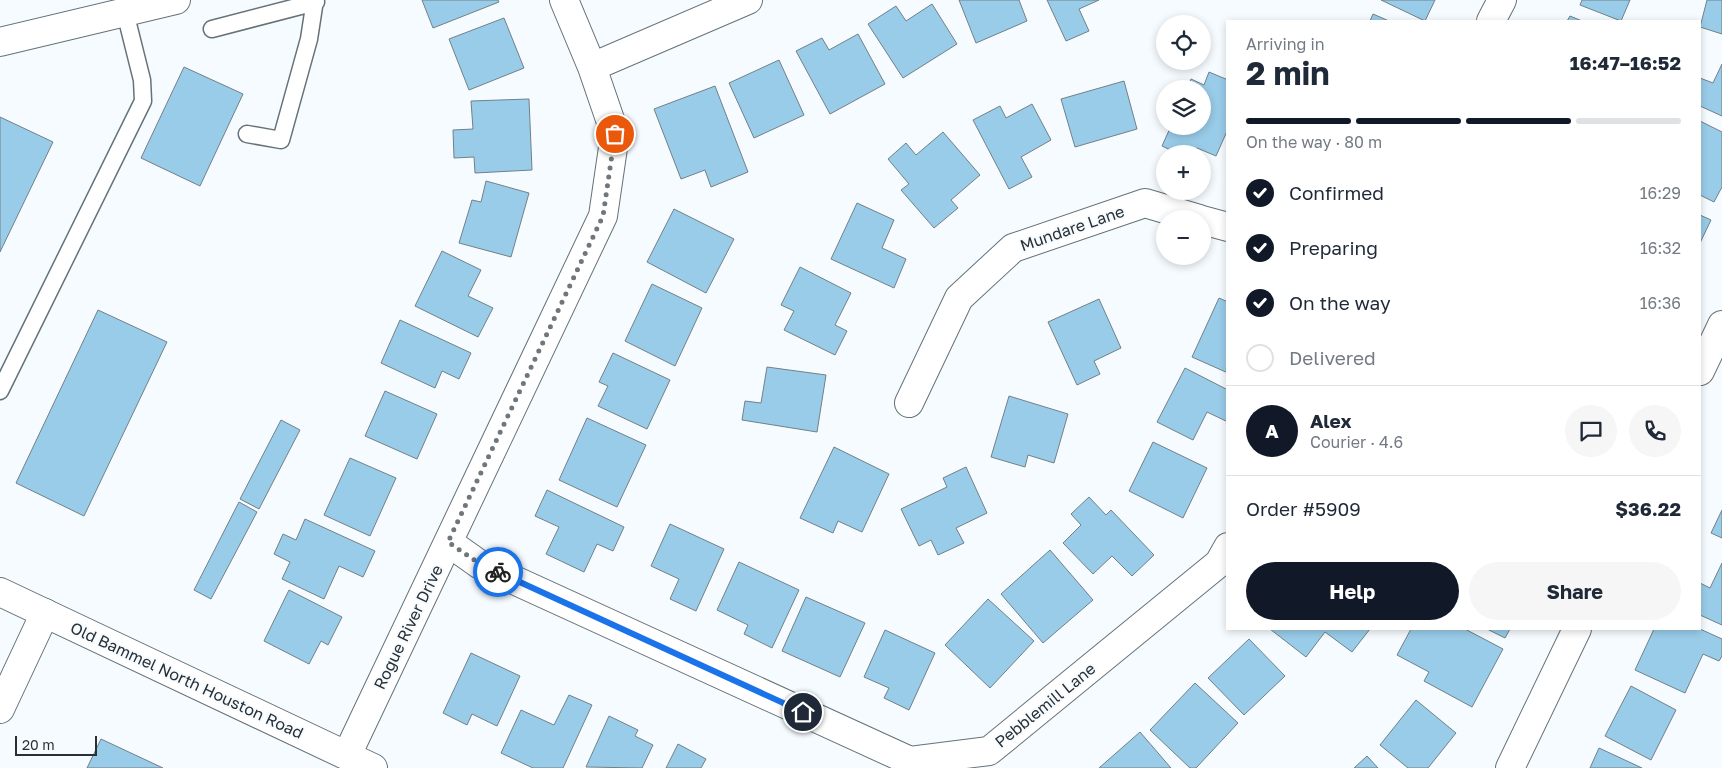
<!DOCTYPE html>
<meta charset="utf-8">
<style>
body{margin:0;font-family:"Golos Text",sans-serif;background:#f6f6f7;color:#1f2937;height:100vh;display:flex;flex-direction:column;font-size:19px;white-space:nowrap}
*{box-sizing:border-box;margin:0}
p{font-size:16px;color:#747a83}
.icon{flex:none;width:28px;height:28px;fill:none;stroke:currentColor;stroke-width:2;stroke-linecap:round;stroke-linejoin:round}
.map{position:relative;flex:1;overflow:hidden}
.drawer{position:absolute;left:1226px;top:20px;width:475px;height:610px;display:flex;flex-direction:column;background:#fff;border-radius:0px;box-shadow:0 2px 8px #0003}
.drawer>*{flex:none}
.tools{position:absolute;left:1156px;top:15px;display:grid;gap:10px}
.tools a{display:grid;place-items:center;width:55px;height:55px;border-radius:50%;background:#fff;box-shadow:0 2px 8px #0003;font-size:25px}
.scale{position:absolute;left:15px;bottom:12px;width:82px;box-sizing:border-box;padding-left:5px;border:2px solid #2a2f33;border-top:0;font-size:14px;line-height:18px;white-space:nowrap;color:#2a2f33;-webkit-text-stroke:4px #f5fbfe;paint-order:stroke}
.pin{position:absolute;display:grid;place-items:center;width:42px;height:42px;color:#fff;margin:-21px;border:2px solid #fff;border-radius:50%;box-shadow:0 1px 5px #0007}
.courier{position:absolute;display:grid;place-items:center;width:50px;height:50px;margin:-25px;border:4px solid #1a73e8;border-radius:50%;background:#fff;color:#222;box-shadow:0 1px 6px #0007}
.headline em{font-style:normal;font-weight:700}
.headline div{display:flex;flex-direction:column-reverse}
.headline{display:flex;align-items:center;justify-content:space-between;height:85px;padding:0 20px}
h1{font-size:32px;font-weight:700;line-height:38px}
.bar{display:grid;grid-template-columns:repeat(4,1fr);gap:8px 5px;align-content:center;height:60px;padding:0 20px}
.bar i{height:6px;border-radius:4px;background:#e0e1e3}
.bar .current{background:#111827}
.bar p{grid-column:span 4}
.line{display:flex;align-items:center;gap:12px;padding:0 20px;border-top:1px solid #e0e1e3}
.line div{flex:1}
.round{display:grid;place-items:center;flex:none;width:52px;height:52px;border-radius:26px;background:#f6f6f7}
ol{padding:0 20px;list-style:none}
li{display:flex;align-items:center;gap:15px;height:55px}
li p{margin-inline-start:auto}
li .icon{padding:5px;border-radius:50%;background:#111827;color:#fff;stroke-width:4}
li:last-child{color:#747a83}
li i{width:28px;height:28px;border:2px solid #e0e1e3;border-radius:50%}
.primary-button{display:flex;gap:10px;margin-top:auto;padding:10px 20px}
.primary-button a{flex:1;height:58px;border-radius:30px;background:#111827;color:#fff;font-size:20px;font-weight:700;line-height:58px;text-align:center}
.primary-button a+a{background:#f6f6f7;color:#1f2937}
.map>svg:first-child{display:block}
.building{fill:#99cce8;stroke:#728088}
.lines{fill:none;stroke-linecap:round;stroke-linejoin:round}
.service-casing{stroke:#657279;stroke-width:19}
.minor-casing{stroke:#657279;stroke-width:30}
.tertiary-casing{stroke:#657279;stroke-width:30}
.primary-casing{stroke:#657279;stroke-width:30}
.service{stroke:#fff;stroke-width:16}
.minor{stroke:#fff;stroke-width:28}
.tertiary{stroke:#fff;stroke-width:28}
.primary{stroke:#fff;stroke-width:28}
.done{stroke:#71767a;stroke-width:5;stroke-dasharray:0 9}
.route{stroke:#1a73e8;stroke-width:6}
.labels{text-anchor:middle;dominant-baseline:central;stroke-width:4;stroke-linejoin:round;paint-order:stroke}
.street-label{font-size:16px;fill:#2a2f33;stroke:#f5fbfe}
</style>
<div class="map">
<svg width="1722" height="768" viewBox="0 0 1722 768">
<rect width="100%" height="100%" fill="#f5fbfe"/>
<path class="building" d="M422,0H498L499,2L433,28Z
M959,0H1019L1027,21L976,43Z
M1047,0H1099L1079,9L1089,31L1066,41Z
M1381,0H1435L1425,21Z
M1582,0H1630L1621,21L1580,5Z
M1707,0H1722V34L1700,27Z
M932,4L957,44L903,78L868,24L896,6L906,21Z
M1373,14L1389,21H1370Z
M1570,16L1582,21H1567Z
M504,18L524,68L469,90L449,39Z
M858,34L885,84L830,114L796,51L822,38L829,50Z
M779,60L804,115L754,138L729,83Z
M1722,64V116L1700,106V78L1713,83Z
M184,67L243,94L200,186L141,158Z
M1209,72L1228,80V129L1216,156L1197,148L1195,154H1179L1162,146L1171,126H1202V89H1187L1191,79L1204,85Z
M1124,81L1137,129L1075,147L1061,99Z
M715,86L748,172L711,187L705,170L681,179L654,109Z
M529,99L532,170L475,173L474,157L454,158L453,130L473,129L471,101Z
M1032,104L1051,140L1021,157L1032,177L1009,189L973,120L1000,106L1006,118Z
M0,117L53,142L0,252Z
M1700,121L1722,132V187L1714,202L1700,195Z
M943,132L980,175L951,200L958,208L934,228L901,190L909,184L888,159L906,143L916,155Z
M486,181L529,193L511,257L459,243L472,200L481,202Z
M857,203L894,220L882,248L906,259L894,288L831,259Z
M674,209L734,239L706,293L647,262Z
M1700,215L1711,220L1700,243Z
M442,251L481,270L468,296L493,308L478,337L415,306Z
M800,267L851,293L835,325L847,331L835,355L784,330L794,311L781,305Z
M652,284L702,308L675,366L625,341Z
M1219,298L1228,302V373L1192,357Z
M1099,299L1121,348L1094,361L1100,374L1077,385L1048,322Z
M98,310L167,342L84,516L16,483Z
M400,320L471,353L459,379L442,371L435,388L381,363Z
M613,353L670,380L647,429L598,406L608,386L599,382Z
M767,367L826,375L817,432L742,420L745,401L761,403Z
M1185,368L1228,390V422L1207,412L1193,440L1157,422Z
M385,391L437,414L417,459L365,436Z
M1009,396L1068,414L1054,463L1028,455L1025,467L991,457Z
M587,418L646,445L617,507L559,480Z
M281,420L300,430L259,509L240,499Z
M1153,442L1207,468L1183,518L1129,491Z
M834,447L889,474L862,532L838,521L833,533L800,518Z
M350,458L396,478L370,536L324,515Z
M966,467L987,513L956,528L964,543L938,555L931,540L919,546L901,509L947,487L943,478Z
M547,490L624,527L613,551L597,544L584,572L546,554L559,527L535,516Z
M1089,497L1106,515L1111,510L1154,555L1132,576L1112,556L1093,574L1063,543L1081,525L1071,514Z
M239,502L257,512L211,599L194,590Z
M1722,510V538L1711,533Z
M305,519L375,551L363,577L339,566L324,599L282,579L290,562L274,554L283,534L296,540Z
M670,524L724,549L696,611L670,599L679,579L651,566Z
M1050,550L1093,600L1043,643L1001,594Z
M739,562L799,590L772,648L744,634L748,625L717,610Z
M1722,563V625L1700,615V583L1710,588Z
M289,590L342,617L328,645L321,641L309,664L264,641Z
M806,597L865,623L840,677L782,651Z
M988,599L1034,641L990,688L945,645Z
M1270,629H1370L1352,652L1325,632L1306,657Z
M1411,629H1465L1503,649L1472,707L1424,681L1429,672L1397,655Z
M1487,629H1510L1505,638Z
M1654,629H1700L1722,639V656L1719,661L1703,654L1685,693L1635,670Z
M885,630L935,653L909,710L884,698L889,688L864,677Z
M1249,639L1285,676L1244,715L1208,678Z
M471,653L520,676L497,726L472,714L467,725L443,713Z
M1195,683L1238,723L1196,768H1190L1150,730Z
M1631,686L1676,710L1651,760L1605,736Z
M569,695L592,705L563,768H533L501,753L521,710L554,725Z
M1416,700L1456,733L1428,768H1408L1380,745Z
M609,716L638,730L635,736L653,745L642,768L586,767Z
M1140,732L1171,768H1099Z
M101,739L163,768H87Z
M678,744L706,759L701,768H666Z
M1599,748L1642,768H1590Z
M1367,756L1378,768H1354Z"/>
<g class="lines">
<defs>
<path id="service" d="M212,29L316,2
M247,134L281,140L309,39L315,0
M0,391L143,101L142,80L125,12"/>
<path id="minor" d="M1491,21L1502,0
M592,67L748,0
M1202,220L1228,227
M1700,371L1722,325
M909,403L959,298L1013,248L1145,203L1199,219
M448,542L479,564L910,761L989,751L1219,563L1228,547
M0,709L45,613
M347,755L603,216L615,134L592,67L564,0
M1510,768L1577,629"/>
<path id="tertiary" d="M0,592L373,768"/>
<path id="primary" d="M0,42L176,0"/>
</defs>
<use href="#service" class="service-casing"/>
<use href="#minor" class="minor-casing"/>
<use href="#tertiary" class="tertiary-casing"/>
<use href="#primary" class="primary-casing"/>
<use href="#service" class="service"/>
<use href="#minor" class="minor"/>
<use href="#tertiary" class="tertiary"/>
<use href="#primary" class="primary"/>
</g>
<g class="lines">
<path class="done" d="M498,572L480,564L448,542L603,216L615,134"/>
<path class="route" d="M498,572L803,712"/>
</g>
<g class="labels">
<g class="street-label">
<text transform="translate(1072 228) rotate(-19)">Mundare Lane</text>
<text transform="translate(408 627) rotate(-64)">Rogue River Drive</text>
<text transform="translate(187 680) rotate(25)">Old Bammel North Houston Road</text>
<text transform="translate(1045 705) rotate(-39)">Pebblemill Lane</text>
</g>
</g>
</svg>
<div class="tools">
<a><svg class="icon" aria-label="locate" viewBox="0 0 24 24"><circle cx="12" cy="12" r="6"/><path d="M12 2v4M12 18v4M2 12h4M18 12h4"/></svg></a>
<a><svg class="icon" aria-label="layers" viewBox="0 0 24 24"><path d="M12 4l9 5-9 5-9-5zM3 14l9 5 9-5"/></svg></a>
<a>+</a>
<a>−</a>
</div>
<div class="scale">20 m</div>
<div class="pin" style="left:615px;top:134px;background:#ea580c"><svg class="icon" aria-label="bag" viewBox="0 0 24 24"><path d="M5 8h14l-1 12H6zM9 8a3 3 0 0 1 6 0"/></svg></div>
<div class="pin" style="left:803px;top:712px;background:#1f2937"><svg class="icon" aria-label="home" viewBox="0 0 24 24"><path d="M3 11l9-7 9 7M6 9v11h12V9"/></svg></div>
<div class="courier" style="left:498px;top:572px"><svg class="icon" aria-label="bike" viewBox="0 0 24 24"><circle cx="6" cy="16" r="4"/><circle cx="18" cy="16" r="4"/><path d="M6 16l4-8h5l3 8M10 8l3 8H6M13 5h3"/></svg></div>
<section class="drawer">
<div class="headline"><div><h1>2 min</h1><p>Arriving in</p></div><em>16:47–16:52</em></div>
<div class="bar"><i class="current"></i><i class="current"></i><i class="current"></i><i></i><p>On the way · 80 m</p></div>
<ol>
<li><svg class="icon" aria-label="check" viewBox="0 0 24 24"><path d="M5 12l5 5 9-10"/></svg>Confirmed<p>16:29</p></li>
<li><svg class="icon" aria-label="check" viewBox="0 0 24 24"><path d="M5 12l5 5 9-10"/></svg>Preparing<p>16:32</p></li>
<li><svg class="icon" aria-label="check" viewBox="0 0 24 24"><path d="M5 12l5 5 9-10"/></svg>On the way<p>16:36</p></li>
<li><i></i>Delivered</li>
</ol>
<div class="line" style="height:90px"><b class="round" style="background:#111827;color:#fff">A</b><div><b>Alex</b><p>Courier · 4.6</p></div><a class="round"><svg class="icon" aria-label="chat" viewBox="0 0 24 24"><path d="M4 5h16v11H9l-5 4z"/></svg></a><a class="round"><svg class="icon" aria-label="phone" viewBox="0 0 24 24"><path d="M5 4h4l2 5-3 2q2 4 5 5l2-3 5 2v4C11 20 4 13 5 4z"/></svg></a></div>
<div class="line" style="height:65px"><div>Order #5909</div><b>$36.22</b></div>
<div class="primary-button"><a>Help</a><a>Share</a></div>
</section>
</div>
